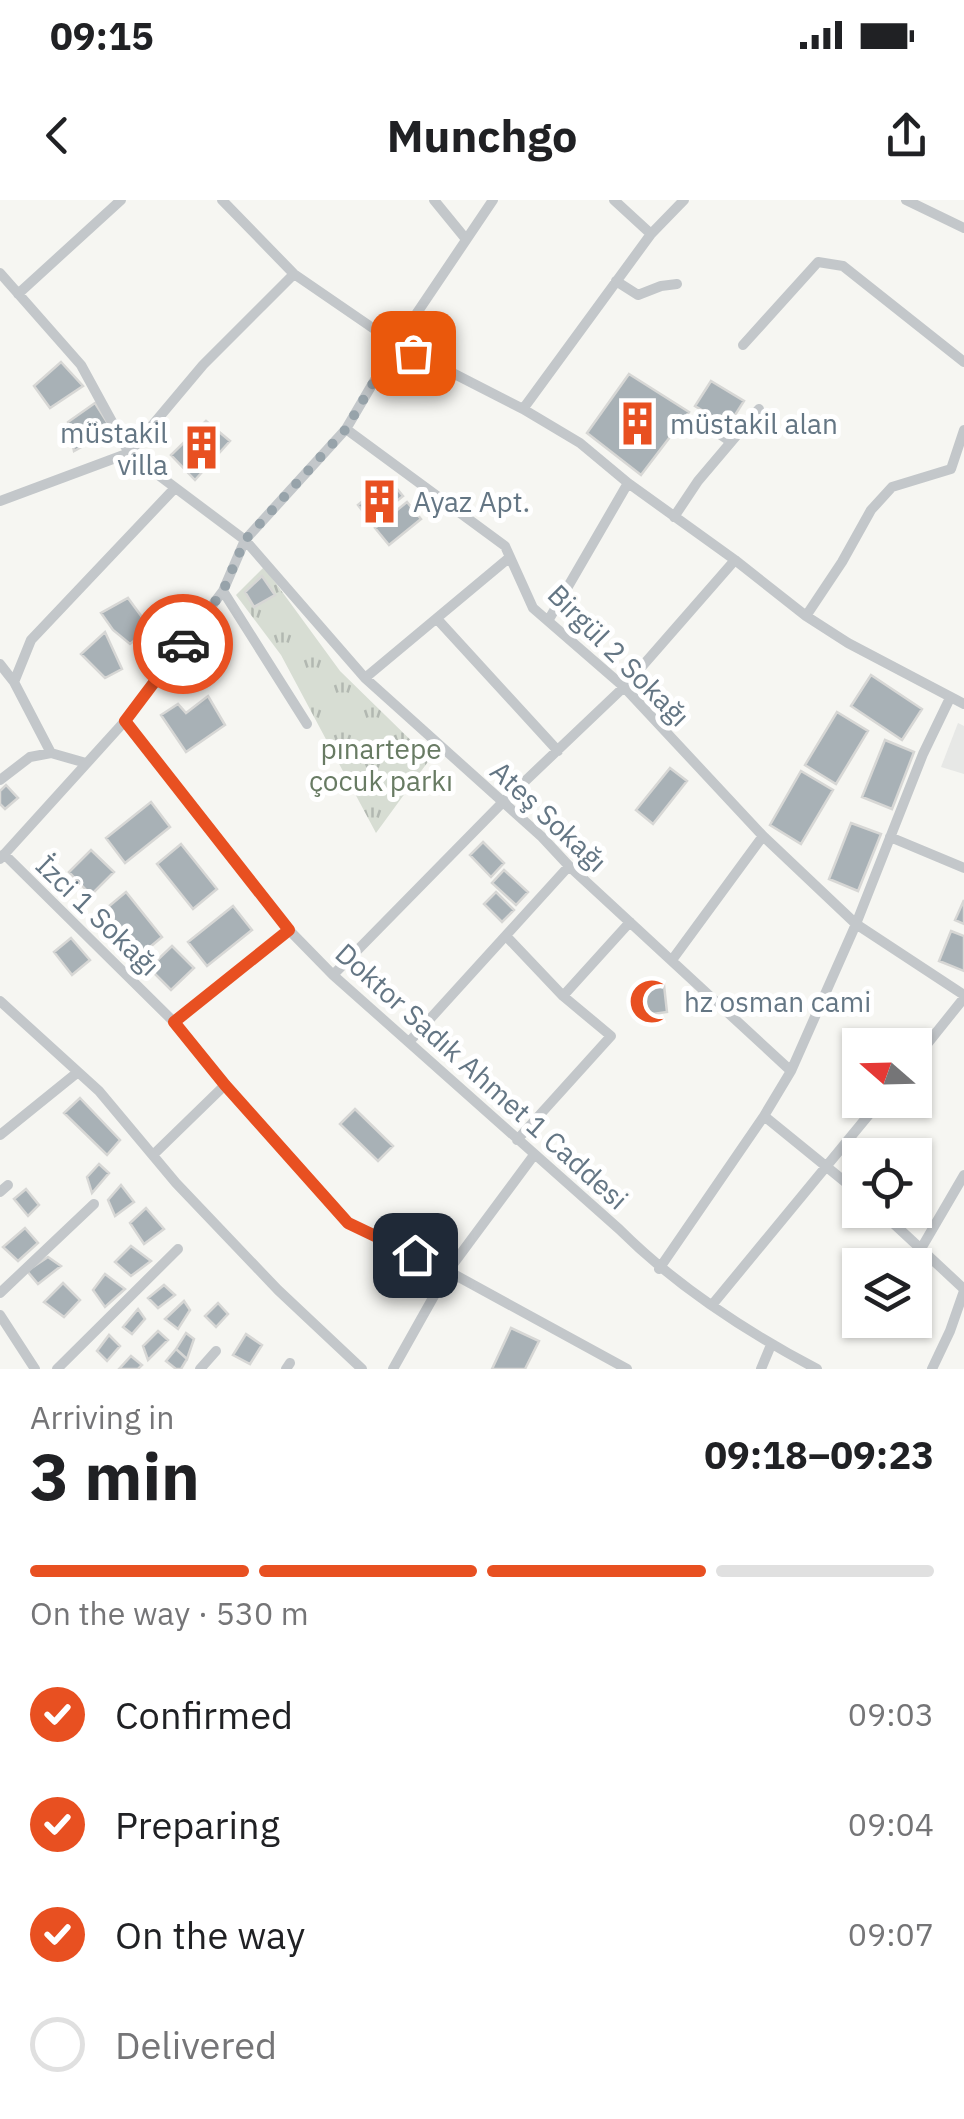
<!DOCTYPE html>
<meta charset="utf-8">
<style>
body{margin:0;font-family:"IBM Plex Sans",sans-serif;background:#f6f6f6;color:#202124;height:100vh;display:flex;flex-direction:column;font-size:38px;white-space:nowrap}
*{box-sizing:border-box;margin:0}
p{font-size:32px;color:#757577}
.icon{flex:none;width:55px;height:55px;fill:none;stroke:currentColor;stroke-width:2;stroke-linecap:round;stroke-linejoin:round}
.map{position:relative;height:1169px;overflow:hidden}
.sheet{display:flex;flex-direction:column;background:#fff;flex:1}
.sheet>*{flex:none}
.needle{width:65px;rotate:290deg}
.controls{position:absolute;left:842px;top:828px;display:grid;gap:20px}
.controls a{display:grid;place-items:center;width:90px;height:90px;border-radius:0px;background:#fff;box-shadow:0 2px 8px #0004;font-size:50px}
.pin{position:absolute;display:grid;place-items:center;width:85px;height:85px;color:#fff;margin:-42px;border-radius:20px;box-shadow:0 5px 15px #0006}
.courier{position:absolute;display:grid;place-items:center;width:100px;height:100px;margin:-50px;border:8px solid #e85021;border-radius:50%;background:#fff;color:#222;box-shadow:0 2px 12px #0007}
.summary em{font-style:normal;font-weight:800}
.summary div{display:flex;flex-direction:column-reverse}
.summary{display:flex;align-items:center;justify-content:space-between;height:170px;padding:0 30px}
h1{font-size:65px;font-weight:800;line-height:75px}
.bar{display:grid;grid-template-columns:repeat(4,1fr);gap:15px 10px;align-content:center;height:120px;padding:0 30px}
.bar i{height:12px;border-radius:8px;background:#e0e0e0}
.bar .on{background:#e85021}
.bar p{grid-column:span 4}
ol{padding:0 30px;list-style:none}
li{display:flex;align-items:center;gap:30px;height:110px}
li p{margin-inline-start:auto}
li .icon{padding:10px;border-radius:50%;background:#e85021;color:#fff;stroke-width:4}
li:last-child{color:#757577}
li i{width:55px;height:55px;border:5px solid #e0e0e0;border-radius:50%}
.status{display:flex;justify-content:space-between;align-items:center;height:70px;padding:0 50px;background:#fff;direction:ltr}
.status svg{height:28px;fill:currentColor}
header{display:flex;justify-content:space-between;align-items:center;height:130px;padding:0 30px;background:#fff;font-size:45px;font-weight:800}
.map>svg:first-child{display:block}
.built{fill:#e7e8e6}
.grass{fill:url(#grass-tufts)}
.building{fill:#a8b1b6;stroke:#d7d7d5;stroke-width:2.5}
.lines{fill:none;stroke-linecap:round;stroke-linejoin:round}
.minor{stroke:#c3c7ca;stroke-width:10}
.done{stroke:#97a3aa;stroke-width:10;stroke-dasharray:0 18}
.route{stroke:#e85021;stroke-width:12}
.labels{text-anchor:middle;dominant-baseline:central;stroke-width:10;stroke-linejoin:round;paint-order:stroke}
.poi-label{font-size:28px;fill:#647684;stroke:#fff;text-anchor:start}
.street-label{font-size:28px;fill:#647684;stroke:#fff}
.park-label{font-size:28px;fill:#687b63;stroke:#fff}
</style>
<div class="status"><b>09:15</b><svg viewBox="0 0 49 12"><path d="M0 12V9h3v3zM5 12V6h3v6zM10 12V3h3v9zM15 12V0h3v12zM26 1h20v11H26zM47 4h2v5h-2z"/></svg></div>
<header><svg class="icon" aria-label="back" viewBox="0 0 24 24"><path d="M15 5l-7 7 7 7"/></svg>Munchgo<svg class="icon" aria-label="share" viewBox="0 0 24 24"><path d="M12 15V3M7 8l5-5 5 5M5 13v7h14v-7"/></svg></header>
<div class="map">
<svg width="964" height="1169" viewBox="0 0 964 1169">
<defs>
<pattern id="grass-tufts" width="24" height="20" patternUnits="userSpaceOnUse" patternTransform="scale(2.5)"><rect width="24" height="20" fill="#d7ddd3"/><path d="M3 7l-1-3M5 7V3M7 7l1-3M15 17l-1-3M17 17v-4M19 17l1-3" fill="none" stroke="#b2b8b1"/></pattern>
</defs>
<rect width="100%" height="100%" fill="#f6f6f2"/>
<path class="built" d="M958,523L964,526V574L941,567Z"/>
<path class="grass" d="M264,367L340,471L430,559L376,633L281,455L236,395Z"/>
<path class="building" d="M61,162L83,186L50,208L34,186Z
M629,174L689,212L641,275L587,233Z
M711,181L744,201L728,226L695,206Z
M95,203L112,230L74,251L68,222Z
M206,221L230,241L195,280L171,255Z
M389,279L403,296L371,322L358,305Z
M407,302L421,319L389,345L375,328Z
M262,376L275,395L254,407L245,392Z
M128,398L150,428L130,444L113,430L101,413Z
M105,432L122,469L105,478L81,454Z
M871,475L922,509L902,540L851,506Z
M208,496L225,525L186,552L161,515L178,504L186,513Z
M837,512L868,531L836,584L805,565Z
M885,540L914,552L892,609L862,597Z
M670,568L687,581L653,624L636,610Z
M801,571L833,590L801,644L770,625Z
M6,585L18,598L5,609L0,604V591Z
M151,602L170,627L125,663L106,638Z
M851,623L881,634L858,691L829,679Z
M483,642L504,663L491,677L470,655Z
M181,644L217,689L193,709L157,664Z
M91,650L114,672L91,695L69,672Z
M504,670L528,692L516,705L492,683Z
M126,692L162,737L138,757L102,712Z
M496,692L514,710L502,722L484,704Z
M964,700V724L955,720Z
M233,706L252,730L207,766L188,742Z
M951,731L964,736V771L939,761Z
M71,738L90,760L72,775L54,752Z
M172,746L194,768L171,790L149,768Z
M664,785L667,812L639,816L636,789Z
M80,898L120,940L107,955L64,913Z
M355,909L393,946L378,961L340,924Z
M99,964L109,973L92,993L87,977Z
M121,985L134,1002L115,1016L108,1000Z
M26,989L39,1005L28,1016L14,999Z
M146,1008L164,1029L144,1044L130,1023Z
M25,1028L38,1043L18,1061L3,1047Z
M131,1046L151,1061L131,1076L115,1062Z
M48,1057L61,1066L38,1084L27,1071Z
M105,1074L125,1089L105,1107L93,1090Z
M63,1083L80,1100L64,1117L44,1102Z
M164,1085L175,1095L158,1108L148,1098Z
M184,1101L190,1110L178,1129L165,1119Z
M218,1103L228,1114L216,1127L205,1116Z
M138,1109L145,1119L132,1134L123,1127Z
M511,1128L539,1141L525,1169H492Z
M158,1131L168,1140L148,1160L143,1146Z
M186,1133L194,1139L187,1159L176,1149Z
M246,1134L262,1145L250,1164L233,1155Z
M109,1135L120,1146L107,1161L97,1151Z
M176,1149L187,1159L181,1169H176L166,1161Z
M131,1156L142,1165L138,1169H119Z"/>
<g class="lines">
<path class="minor" d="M222,0L294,74L396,144L523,209L580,243L628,283L735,360L806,416L848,443L964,504
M434,0L465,38
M614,0L651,34
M906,0L964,28
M0,73L81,165L129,253L245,340L365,478L542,637L569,666L791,871
M616,81L638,95L661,86L677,84
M18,94L121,0
M743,145L818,62L843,66L964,162
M523,209L651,34L684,0
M699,220L731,242
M346,229L505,346L533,408L624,487L763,636L856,724L964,795
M0,301L129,253L203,165L294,74
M674,317L698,281L759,209
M223,391L307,524
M806,416L842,362L871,310L892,287L951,269L964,230
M438,420L558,551
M548,421L628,283
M0,464L14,482L51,553L86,563
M365,478L510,357
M14,482L31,440L174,289
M125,521L289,730L333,775L619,1029C676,1086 745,1131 817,1169
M0,580L30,557L51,553
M890,637L964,668
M4,654L174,822L225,885L349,1023L448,1071L627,1169
M0,659L125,521L223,391L245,340L346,229L396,144L493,0
M506,736L563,796L611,836L517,940
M672,760L763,636
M333,775L502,603L624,487L735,360
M563,796L630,722
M0,801L99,891L176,983L278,1090L362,1169
M174,822L289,730
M409,842L569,666
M915,859L964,798
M764,916L860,994
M0,935L78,872
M153,955L225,885
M0,992L8,985
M879,1010L964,1089
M922,1047L964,975
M659,1069L764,916L791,871L856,724L923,554L950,498
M0,1093L94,1004
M712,1105L881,900
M0,1115L35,1169
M57,1169L178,1049
M200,1169L216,1151
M286,1169L290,1163
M393,1169L448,1071L534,955
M761,1169L771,1145
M932,1169L950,1131L964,1091"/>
</g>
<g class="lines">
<path class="done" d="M183,444L223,391L245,340L346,229L396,144L413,153"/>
<path class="route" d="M183,444L125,521L289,730L174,822L225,885L348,1023L415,1055"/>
</g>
<defs>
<symbol id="building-bare" viewBox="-9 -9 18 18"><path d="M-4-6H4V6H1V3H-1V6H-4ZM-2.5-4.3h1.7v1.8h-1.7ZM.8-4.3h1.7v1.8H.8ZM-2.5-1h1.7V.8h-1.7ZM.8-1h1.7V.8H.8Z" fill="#e85021" stroke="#fff" stroke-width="2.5" paint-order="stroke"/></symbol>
<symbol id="mosque-bare" viewBox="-9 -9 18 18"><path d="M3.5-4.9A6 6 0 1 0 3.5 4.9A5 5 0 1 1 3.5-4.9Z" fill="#e85021" stroke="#fff" stroke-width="2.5" paint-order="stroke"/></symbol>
</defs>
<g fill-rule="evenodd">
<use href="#building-bare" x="606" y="192" width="63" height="63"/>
<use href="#building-bare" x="170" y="216" width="63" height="63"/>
<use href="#building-bare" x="348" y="270" width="63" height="63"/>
<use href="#mosque-bare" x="620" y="770" width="63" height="63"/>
</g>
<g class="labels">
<g class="poi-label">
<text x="670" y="223">müstakil alan</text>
<text x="168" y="232" text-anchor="end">müstakil<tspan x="168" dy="32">villa</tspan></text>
<text x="413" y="301">Ayaz Apt.</text>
<text x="684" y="801">hz osman cami</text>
</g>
<g class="street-label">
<text transform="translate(619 455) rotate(45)">Birgül 2 Sokağı</text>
<text transform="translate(549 616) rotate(43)">Ateş Sokağı</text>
<text transform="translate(98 715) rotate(44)">İzci 1 Sokağı</text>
<text transform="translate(482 876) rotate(42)">Doktor Sadık Ahmet 1 Caddesi</text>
</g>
<g class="park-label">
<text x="381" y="548">pınartepe<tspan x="381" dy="32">çocuk parkı</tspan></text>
</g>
</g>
</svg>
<div class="controls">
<a><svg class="needle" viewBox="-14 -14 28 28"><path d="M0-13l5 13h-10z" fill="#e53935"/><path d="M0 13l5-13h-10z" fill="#757577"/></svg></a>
<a><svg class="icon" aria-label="locate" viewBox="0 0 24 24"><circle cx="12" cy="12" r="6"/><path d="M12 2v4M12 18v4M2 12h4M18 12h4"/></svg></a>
<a><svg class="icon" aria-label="layers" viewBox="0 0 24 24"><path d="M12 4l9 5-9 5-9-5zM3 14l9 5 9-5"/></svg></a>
</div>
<div class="pin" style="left:413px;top:153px;background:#ea580c"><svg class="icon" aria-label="bag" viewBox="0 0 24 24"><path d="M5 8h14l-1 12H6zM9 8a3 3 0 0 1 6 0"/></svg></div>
<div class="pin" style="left:415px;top:1055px;background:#1f2937"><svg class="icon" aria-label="home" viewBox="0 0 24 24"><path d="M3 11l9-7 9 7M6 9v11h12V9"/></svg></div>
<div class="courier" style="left:183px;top:444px"><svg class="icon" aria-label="car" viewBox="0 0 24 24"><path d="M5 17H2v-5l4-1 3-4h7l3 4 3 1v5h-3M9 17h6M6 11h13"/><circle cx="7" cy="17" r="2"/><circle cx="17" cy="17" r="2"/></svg></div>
</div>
<section class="sheet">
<div class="summary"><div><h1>3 min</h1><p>Arriving in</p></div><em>09:18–09:23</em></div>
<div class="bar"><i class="on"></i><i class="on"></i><i class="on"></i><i></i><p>On the way · 530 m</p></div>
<ol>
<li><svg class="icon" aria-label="check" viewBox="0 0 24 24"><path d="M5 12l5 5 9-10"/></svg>Confirmed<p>09:03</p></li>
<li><svg class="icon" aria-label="check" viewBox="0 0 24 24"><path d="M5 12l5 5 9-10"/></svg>Preparing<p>09:04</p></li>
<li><svg class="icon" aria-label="check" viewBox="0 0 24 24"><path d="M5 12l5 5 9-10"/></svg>On the way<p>09:07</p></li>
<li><i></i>Delivered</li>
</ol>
</section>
